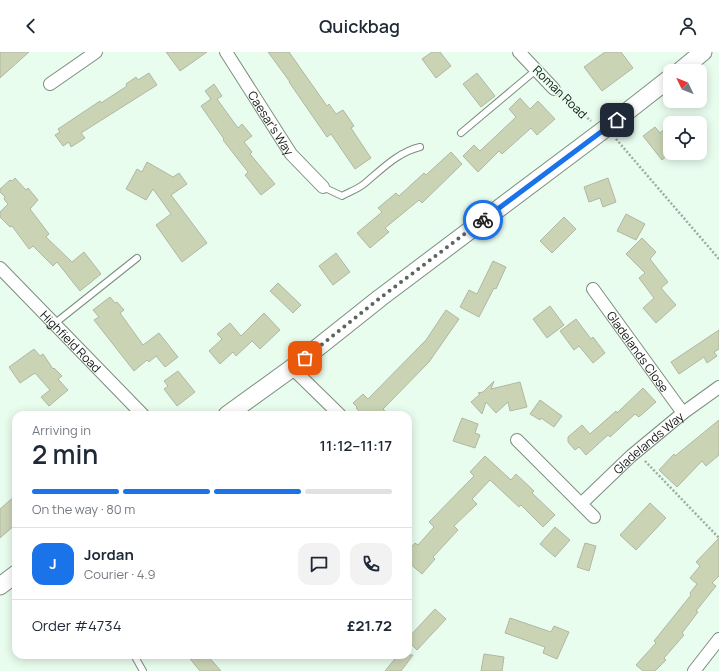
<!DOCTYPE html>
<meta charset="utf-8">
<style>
body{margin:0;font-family:Manrope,sans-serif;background:#f2f2f3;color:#1f2937;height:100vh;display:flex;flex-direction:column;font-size:15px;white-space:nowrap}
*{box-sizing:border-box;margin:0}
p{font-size:13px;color:#747a83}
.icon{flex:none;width:22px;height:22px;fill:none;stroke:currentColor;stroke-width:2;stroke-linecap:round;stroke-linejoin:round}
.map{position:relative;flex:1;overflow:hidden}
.panel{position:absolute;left:12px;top:359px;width:400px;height:248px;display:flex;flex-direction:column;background:#fff;border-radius:12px;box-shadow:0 2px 10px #0003}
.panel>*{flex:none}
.needle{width:26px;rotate:313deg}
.fabs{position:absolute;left:663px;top:12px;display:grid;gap:8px}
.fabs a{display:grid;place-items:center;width:44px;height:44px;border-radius:8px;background:#fff;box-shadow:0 2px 10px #0003;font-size:20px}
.pin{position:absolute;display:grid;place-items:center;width:34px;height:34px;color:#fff;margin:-17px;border-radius:8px;box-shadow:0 2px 6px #0006}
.courier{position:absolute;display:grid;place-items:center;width:40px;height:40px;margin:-20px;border:3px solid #1a73e8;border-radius:50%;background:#fff;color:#222;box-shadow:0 1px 5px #0007}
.summary em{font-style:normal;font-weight:600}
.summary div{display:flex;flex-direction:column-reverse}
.summary{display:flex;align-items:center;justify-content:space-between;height:68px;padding:0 20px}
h1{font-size:26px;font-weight:600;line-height:30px}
.bar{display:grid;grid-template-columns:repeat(4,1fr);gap:6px 4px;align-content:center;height:48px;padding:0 20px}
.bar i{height:5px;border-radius:3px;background:#e0e1e3}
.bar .on{background:#1a73e8}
.bar p{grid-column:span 4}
.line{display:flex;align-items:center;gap:10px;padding:0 20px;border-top:1px solid #e0e1e3}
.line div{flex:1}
.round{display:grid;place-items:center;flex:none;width:42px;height:42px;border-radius:12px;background:#f2f2f3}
header{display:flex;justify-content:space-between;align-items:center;height:52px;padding:0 20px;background:#fff;font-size:18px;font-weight:600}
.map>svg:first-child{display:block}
.building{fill:#cad4b5;stroke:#b0b7a3}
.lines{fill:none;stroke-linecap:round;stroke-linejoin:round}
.lane-casing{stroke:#7c8e80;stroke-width:8}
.street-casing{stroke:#7c8e80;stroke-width:14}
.secondary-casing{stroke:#7c8e80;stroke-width:19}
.path{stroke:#9caca0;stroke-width:2.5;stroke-dasharray:2 2;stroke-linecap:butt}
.lane{stroke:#fff;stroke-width:6}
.street{stroke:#fff;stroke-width:12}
.secondary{stroke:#fff;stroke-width:17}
.done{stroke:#5b665e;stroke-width:4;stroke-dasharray:0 7.2}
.route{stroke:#1a73e8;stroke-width:5}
.labels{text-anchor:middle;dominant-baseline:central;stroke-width:3;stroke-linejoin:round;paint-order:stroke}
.street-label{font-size:12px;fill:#0e1510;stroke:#e9fdee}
</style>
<header><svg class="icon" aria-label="back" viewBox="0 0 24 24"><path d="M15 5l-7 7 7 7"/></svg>Quickbag<svg class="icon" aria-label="person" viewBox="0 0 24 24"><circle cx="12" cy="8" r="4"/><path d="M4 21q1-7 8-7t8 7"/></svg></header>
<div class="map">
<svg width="719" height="619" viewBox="0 0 719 619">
<rect width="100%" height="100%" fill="#e9fdee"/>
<path class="building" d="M0,0H29L0,26Z
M166,0H207L180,19Z
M268,0H289L327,54L329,52L336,62L343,58L354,74L351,76L371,106L355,117L331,82L327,85L289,30H290Z
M432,0H440L451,14L436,26L422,7Z
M605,0H621L633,16L602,39L584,15Z
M149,21L157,33L81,81L85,86L71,95L69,90L63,94L55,83L60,80L58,77L100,49L101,51L127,34L126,32L136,25L138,28Z
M477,21L495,44L481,55L463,32Z
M214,32L222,44L217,47L238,76L242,72L252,84L244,90L252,100L250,102L275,132L261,143L245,123L248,120L223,88L224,87L201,54L211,47L205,39Z
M520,46L530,57L538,49L555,67L537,83L531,76L502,102L499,99L478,120L463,104L474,93L480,99L516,65L509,57Z
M670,72V101L662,108L643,84L655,75L660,81Z
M451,100L462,112L422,151L419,148L385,176L389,180L370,196L357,181L382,160L378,156L396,141L399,144L424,121L426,123Z
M147,110L173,125L179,121L187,132L171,143L207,191L182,210L156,173L171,162L153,137L146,148L126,137L137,117L142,120Z
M15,126L26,138L28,136L38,148L30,157L49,182L46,185L72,210L84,200L101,222L80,239L57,210L53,214L33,194L29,197L12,174L10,175L0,165V160L8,152L4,147L5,145L0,140V137L10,128L12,129Z
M608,126L616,150L603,155L600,146L589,150L584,135Z
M626,162L645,172L636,188L617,179Z
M564,165L576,177L552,201L540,189Z
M642,186L656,200L650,207L668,230L661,236L676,253L656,271L643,256L654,246L639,226L645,221L626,202Z
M336,201L350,220L333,233L319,214Z
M493,209L506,215L496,237L494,236L479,265L460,255L469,238L477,242Z
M278,231L301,253L293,261L270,239Z
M110,245L115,251L117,250L124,258L120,261L143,293L159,281L178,305L165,315L156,304L149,310L147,308L134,319L94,268L99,265L93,258Z
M550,254L564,273L547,286L533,267Z
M446,258L459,267L429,310L383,357L389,363H363L356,356L357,355L353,351L363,342L368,347L426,288Z
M264,261L280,278L260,297L252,289L236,304L233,300L220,312L209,299L222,287L217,282L230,271L241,284Z
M576,267L591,287L593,285L605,301L593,311L579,294L574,298L560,279Z
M719,278V297L714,300L717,304L707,311L704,305L679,322L671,310Z
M34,297L40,304L43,302L53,317L54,316L62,324L58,327L68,338L49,354L41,345L50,338L35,321L20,331L9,315Z
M178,319L195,340L177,354L164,337L168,334L164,329Z
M494,329L491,337L520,330L527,355L510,359L508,350L496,361L486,350L482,362L471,350L480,342L478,341L483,340Z
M643,336L656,350L639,365L635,362L610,385L608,383L586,403L579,395L575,398L568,390V385L582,373L590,382L616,359L617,361Z
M540,348L562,364L554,375L541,366L540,368L530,362Z
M462,366L478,372L475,381L480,383L475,396L453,389Z
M719,368V403L706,414L702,409L677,435L659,418L674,402L675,404Z
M485,404L511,428L516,422L534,439L532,441L555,463L543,475L521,453L519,455L490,428L472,447L477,452L454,474L458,478L433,505L435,507L422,522L408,510V508L412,503L408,499L415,491L418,493L434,475L429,470L474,424L470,420Z
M16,443V472L0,486V457Z
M650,451L666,466L636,498L620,483Z
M555,475L570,488L555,505L540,492Z
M719,486V524L712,531L716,534L696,559L698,560L682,581L684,583L664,606L666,608L655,619H643L636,613L656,591L654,589L691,543L690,541L697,532L690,526L700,514L696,510Z
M585,491L596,494L589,519L577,515Z
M435,557L446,567L417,598L408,589V586Z
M510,566L551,580L554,574L569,580L557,607L543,601L545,595L505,581Z
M484,602L504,605L502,619H481Z
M187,603H207L221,619H200Z
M398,603H413L401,619H385Z"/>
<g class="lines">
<defs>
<path id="lane" d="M461,81L536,18
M323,135L342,144C349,140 358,137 364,132C381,118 398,100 420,95
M54,272L137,206
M134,603L143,619"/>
<g id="street">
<path id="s1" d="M226,0L291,102L323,135"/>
<path d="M519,0L554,37"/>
<path d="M50,32L96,0"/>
<path id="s2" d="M0,216L143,363"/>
<path id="s3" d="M593,237L683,361"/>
<path d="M292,316L340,363"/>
<path d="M517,388L594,465"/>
<path id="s4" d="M581,452L631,404L683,361L719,335"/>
<path d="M694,619L719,587"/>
</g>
<path id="secondary" d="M680,19L703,0
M227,363L292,316L380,246L606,76L670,26
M0,534L16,522"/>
</defs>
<use href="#lane" class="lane-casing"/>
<use href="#street" class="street-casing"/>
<use href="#secondary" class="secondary-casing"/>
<path class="path" d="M563,45L591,69
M616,87L719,207
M645,409L719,486"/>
<use href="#lane" class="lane"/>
<use href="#street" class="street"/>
<use href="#secondary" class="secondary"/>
</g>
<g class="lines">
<path class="done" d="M305,306L380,246L483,168"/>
<path class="route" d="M483,168L617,68"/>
</g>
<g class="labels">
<g class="street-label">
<text transform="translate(560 40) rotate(44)">Roman Road</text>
<text stroke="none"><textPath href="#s1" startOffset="84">Caesar's Way</textPath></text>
<text stroke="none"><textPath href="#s2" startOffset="102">Highfield Road</textPath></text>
<text stroke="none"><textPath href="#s3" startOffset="77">Gladelands Close</textPath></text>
<text stroke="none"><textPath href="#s4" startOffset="91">Gladelands Way</textPath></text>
</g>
</g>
</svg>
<div class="fabs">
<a><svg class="needle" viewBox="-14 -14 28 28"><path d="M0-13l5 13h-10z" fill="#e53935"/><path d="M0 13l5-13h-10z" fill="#747a83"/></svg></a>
<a><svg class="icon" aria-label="locate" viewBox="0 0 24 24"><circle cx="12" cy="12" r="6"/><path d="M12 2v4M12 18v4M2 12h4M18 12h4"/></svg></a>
</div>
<div class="pin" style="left:305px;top:306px;background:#ea580c"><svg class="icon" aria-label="bag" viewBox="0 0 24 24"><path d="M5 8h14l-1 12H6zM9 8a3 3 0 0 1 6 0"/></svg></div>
<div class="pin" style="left:617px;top:68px;background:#1f2937"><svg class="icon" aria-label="home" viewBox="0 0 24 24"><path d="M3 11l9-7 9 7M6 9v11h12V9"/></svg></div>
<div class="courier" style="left:483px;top:168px"><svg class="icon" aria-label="bike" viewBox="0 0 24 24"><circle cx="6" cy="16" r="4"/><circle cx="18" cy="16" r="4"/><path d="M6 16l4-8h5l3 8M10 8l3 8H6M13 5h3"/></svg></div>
<section class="panel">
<div class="summary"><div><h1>2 min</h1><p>Arriving in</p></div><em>11:12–11:17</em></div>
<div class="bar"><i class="on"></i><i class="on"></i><i class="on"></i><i></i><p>On the way · 80 m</p></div>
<div class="line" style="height:72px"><b class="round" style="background:#1a73e8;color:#fff">J</b><div><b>Jordan</b><p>Courier · 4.9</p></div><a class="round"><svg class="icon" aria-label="chat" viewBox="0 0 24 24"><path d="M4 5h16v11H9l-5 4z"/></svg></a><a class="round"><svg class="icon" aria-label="phone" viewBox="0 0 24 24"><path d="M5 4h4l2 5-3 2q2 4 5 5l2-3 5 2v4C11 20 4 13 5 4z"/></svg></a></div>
<div class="line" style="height:52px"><div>Order #4734</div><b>£21.72</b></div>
</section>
</div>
